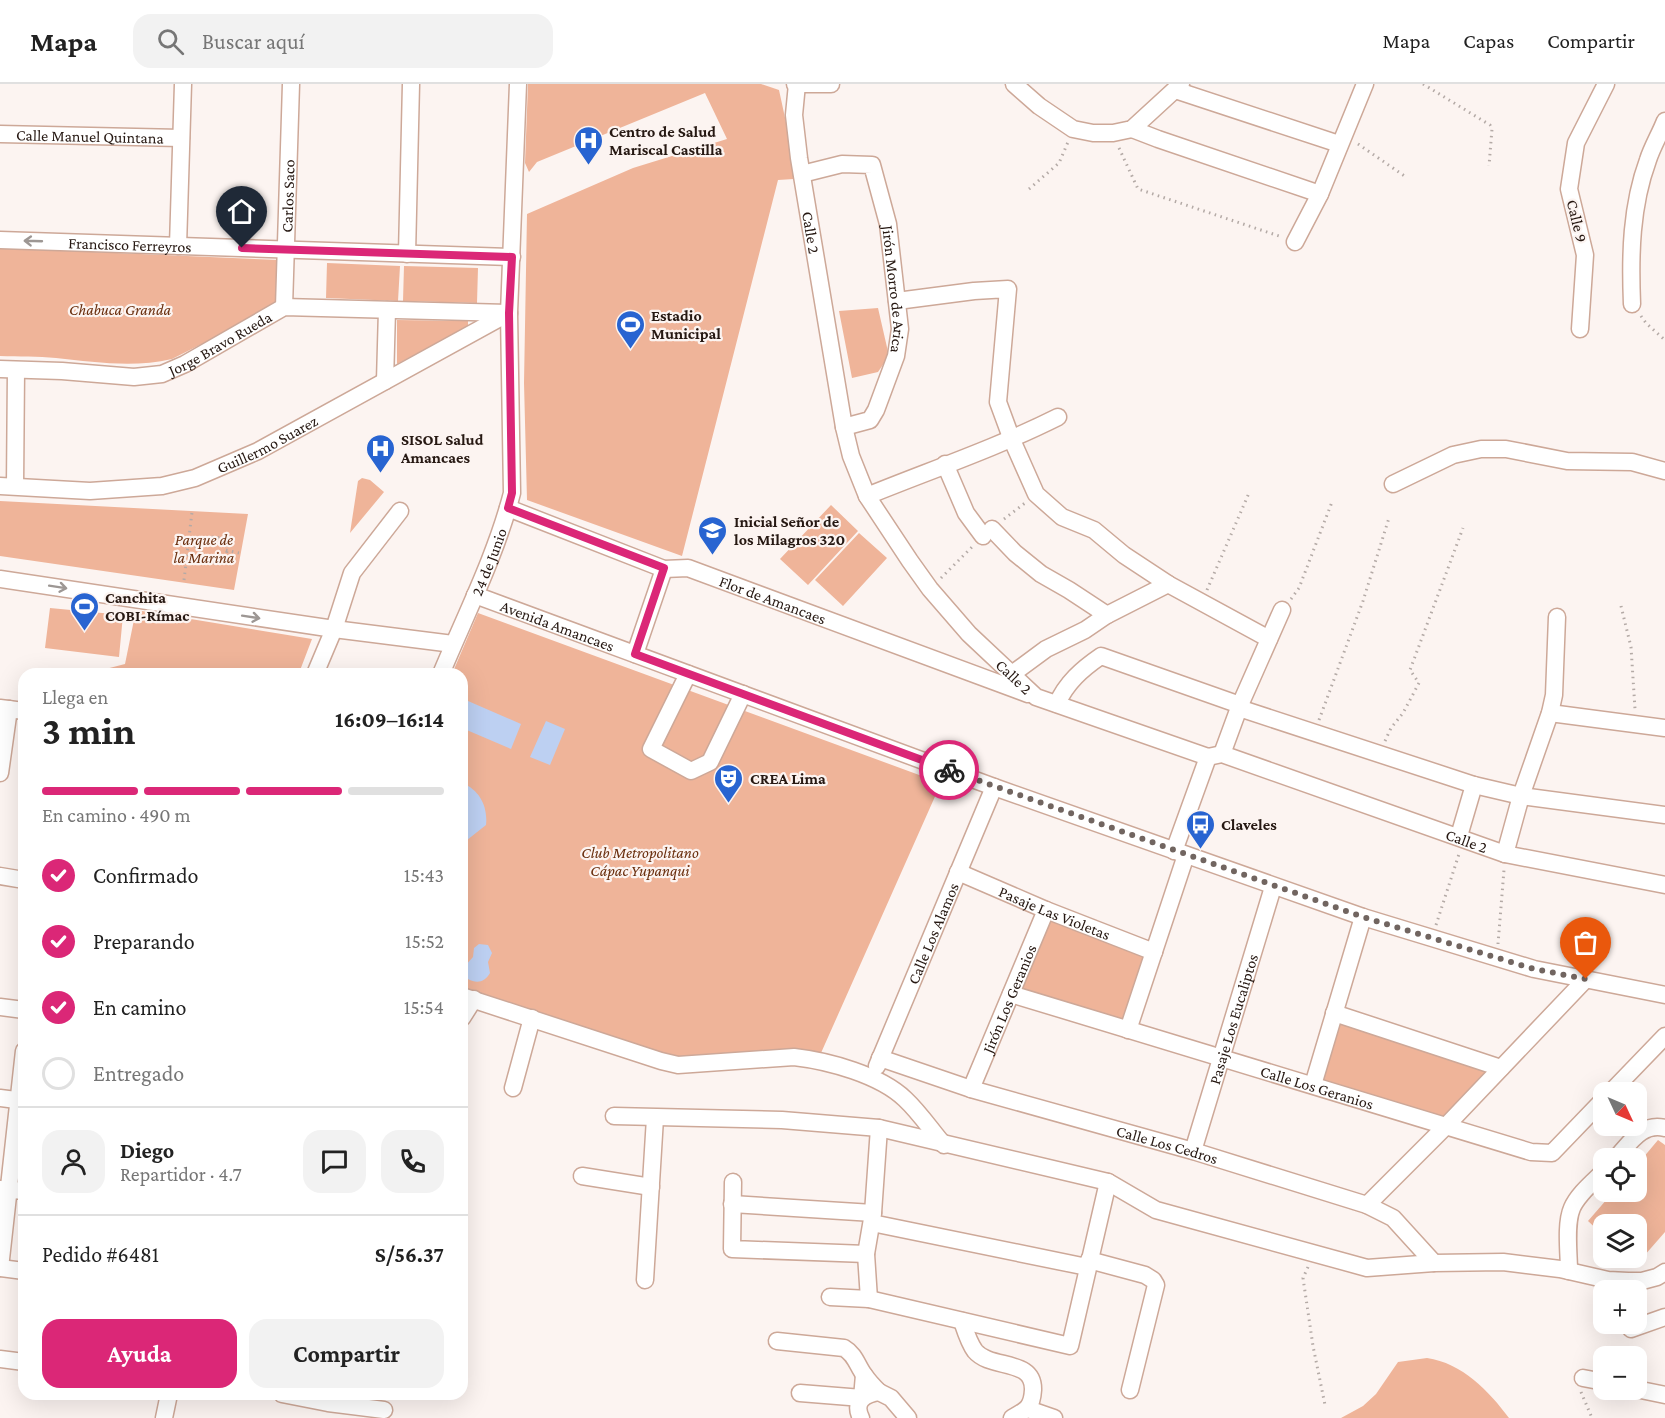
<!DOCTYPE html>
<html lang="es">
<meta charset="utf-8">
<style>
body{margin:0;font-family:"Crimson Pro",serif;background:#f2f2f2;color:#222;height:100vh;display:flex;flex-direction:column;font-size:22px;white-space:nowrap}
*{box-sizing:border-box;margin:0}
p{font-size:20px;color:#767676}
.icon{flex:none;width:33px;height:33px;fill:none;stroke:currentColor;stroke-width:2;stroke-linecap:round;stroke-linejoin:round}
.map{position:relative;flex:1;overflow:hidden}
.drawer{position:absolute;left:18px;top:584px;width:450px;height:732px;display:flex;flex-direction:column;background:#fff;border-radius:18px;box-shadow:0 6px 24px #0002}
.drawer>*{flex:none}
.needle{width:39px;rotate:134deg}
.tools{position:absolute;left:1593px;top:998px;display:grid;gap:12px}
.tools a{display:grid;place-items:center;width:54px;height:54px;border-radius:12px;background:#fff;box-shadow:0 6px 24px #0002;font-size:30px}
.pin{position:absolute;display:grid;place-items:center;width:51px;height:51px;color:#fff;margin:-62px -26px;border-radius:50% 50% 50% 0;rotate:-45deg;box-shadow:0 0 6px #0007}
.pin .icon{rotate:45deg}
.courier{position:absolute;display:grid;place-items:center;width:60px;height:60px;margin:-30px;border:4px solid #db2777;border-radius:50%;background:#fff;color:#222;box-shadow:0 2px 8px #0007}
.head em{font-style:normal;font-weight:700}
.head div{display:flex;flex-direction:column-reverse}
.head{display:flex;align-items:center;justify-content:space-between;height:102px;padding:0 24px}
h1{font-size:39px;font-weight:700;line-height:45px}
.bar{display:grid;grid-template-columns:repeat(4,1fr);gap:9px 6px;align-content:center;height:72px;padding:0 24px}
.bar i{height:8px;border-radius:4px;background:#e0e0e0}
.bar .active{background:#db2777}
.bar p{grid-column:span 4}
.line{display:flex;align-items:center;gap:15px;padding:0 24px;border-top:2px solid #e0e0e0}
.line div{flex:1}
.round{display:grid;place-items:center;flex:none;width:63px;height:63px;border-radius:18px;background:#f2f2f2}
ol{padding:0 24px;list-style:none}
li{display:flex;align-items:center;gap:18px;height:66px}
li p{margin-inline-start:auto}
li .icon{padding:6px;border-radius:50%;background:#db2777;color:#fff;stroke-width:4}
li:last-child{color:#767676}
li i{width:33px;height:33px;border:3px solid #e0e0e0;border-radius:50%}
.cta{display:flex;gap:12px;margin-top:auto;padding:12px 24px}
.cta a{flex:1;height:69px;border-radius:18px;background:#db2777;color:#fff;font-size:24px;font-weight:700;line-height:69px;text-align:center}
.cta a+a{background:#f2f2f2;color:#222}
header{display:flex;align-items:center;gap:36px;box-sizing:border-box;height:84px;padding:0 30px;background:#fff;border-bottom:2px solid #e0e0e0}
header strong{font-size:28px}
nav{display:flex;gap:33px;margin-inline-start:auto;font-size:21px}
.search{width:420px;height:54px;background:#f2f2f2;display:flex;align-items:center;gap:15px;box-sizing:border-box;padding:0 21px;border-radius:18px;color:#767676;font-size:22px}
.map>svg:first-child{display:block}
.green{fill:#efb499}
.water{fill:#bdd0f2}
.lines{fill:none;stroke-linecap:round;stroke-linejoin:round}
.minor-casing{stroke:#cda898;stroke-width:19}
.path{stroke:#b4aaa6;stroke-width:3;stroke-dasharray:1.5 4.5;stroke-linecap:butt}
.minor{stroke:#fff;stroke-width:16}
.oneway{stroke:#9d9794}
.done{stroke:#716560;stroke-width:6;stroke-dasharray:0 10.8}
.route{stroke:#db2777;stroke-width:8}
.labels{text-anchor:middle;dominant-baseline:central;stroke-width:4.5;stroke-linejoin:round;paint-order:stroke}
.poi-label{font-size:16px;font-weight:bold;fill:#261812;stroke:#fcf4f1;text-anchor:start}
.street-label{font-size:16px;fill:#261812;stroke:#fcf4f1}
.park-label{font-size:16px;font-style:italic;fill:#6a2e0d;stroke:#fcf4f1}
</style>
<header>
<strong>Mapa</strong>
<div class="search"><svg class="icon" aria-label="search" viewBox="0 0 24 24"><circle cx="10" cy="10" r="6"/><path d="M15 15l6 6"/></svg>Buscar aquí</div>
<nav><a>Mapa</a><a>Capas</a><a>Compartir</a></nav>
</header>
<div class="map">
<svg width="1665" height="1334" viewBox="0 0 1665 1334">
<rect width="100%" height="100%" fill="#fcf4f1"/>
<path class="green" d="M528,0H761L779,6L792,66L794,95L778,96L682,472L527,416L524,299L527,130L633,84L727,55L705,9L537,78L529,88L525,79Z
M0,164L280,176L279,221L172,275C133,284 95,278 56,274C38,272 19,273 0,272Z
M327,179L400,182L398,217L326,214Z
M404,182L478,184L477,219L403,217Z
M878,224L889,272L878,288L852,294L839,227Z
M397,236L468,237V243L397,280Z
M362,394L370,396L384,408L350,449L358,397Z
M0,417L248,430L234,506L0,472Z
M831,421L858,447L808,501L780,475Z
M859,449L887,474L843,522L815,496Z
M50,524L123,531L119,573L45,564Z
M136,526L312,555L299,589H90L125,580Z
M478,529L941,699L821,969L792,967L676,973L462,906V590H452Z
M1050,835L1146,874L1124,937L1022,906Z
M1339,937L1487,988L1445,1034L1322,998Z
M1658,1056L1665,1061V1148L1637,1180L1629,1173H1636V1140H1604L1603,1151L1588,1137L1614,1107H1636L1637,1081Z
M1427,1274C1462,1279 1489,1307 1509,1334H1341L1363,1322L1376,1310L1398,1278Z"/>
<path class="water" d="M468,617L521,640L511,665L462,644V630Z
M546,637L565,645L550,681L530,673Z
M462,699C480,706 488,723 486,741L462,760Z
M479,860L488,861L492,869L488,878L490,889C485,898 477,900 468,895L465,882L473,873L474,864Z"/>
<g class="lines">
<defs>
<g id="minor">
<path d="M795,0H831"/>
<path id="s1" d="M797,0L794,31L799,74L844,343L851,372L867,412L910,477L930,505L969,550L1036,613L1208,673L1222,670L1505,770L1665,801"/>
<path d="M1014,0L1039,22L1073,45L1093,49H1113L1132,45L1181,0"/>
<path d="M1175,6L1339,60"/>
<path d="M1132,45L1158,55L1320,110"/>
<path id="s2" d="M0,50L181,54"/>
<path id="s3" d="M802,90L842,80L872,81L888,140L900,245L896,272L876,326L870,336L844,343"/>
<path id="s4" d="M0,156L512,173"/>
<path d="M1295,158L1320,110L1365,0"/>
<path d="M178,162L183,0"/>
<path d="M407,170L411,0"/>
<path d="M897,217L974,207L1008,205L998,318L1012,356L1036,410L1062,433L1094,446L1124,471L1168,500L1107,531L1085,546L1046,565L1012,590"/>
<path d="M1632,220C1630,171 1631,122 1648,76C1652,63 1660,50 1665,37"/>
<path id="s5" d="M284,223L291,0"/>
<path d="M1580,245L1585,171L1569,105L1576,59L1606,0"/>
<path id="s6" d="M0,285L62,287L134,293L162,290L185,280L284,223L508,229"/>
<path d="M385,297L387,226"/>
<path d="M945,380L966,429L983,452"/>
<path d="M1393,400L1453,371L1481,365H1506L1567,377L1632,378L1665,387"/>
<path id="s7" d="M0,402L90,407L162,402L195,394L258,367L509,229"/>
<path d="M15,402L16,286"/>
<path d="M867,412C931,386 996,364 1058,333"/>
<path id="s8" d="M508,424L664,485L688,484L1028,610"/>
<path d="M992,445L1015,469L1041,490L1069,506L1107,531"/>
<path d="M0,495L334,545L453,560"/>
<path d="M1168,500L1269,555"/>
<path id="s9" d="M475,511L994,703L1363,833L1534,885L1665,911"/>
<path d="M635,570L664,485"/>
<path d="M315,590L334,545L352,489L400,427"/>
<path id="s10" d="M441,590C466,530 496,471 512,409L509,229L518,0"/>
<path d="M688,590L651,665L691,687L710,678L743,610"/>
<path d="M1057,620C1066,599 1082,585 1101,572L1240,621"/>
<path d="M0,624L24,627"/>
<path d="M1239,624L1474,701L1521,712L1665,731"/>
<path d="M1550,629L1665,644"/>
<path d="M1222,670L1240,621L1282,526"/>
<path d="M0,689L9,625"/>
<path d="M1459,752L1474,701"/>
<path d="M1174,767L1208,673"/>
<path d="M1505,770L1521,712L1550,629L1554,611L1557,533"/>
<path id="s11" d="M958,788L1046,826L1154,868"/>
<path d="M0,792L24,796"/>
<path id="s12" d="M1011,910L1531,1068L1552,1069L1604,1015"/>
<path d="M462,912L661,977L678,981L794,973C829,977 880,991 905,1015C920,1029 931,1046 944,1061"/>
<path d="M0,923L24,926"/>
<path d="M1334,929L1501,984"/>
<path d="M462,934L474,915"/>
<path d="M1128,946L1186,771"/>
<path id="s13" d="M880,974L971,1005L1193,1067L1367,1121L1393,1134L1434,1179"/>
<path id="s14" d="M877,982L994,703"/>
<path d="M1313,1001L1363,833"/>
<path d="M513,1004L532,934"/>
<path id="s15" d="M971,1005L1046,826"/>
<path d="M1611,1008L1665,952"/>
<path d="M0,1014L24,1017"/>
<path d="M614,1032L782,1036L879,1044L1108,1098L1156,1126L1367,1184L1434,1179L1503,1178L1560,1185L1608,1196L1628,1197H1642L1657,1193L1665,1188"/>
<path id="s16" d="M1193,1067L1273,803"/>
<path d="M1616,1074C1630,1059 1642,1038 1665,1044"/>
<path d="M582,1092L651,1103"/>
<path d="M733,1098L732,1165L866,1170"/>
<path d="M0,1105L24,1107"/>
<path d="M732,1120L873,1129"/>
<path d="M1367,1121L1446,1042L1586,895"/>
<path d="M872,1139L1087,1183"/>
<path d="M1089,1176L1145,1191L1153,1196L1156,1201L1130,1306"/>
<path d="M0,1184L24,967"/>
<path d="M0,1184L24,1187"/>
<path d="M1569,1187C1569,1170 1565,1140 1572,1124C1578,1110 1593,1098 1604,1087"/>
<path d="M645,1196L655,1034"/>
<path d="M830,1213L869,1215L1070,1262L1108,1098"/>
<path d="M869,1215L866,1170L873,1129L879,1044"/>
<path d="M962,1237C965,1246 969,1259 975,1267C991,1286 1034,1274 1033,1306C1032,1324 1026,1326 1012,1334"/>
<path d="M1631,1245L1665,1233"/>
<path d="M777,1257L844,1264C856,1271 857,1282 865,1292C869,1298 874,1303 879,1308"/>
<path d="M0,1275L24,1278"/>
<path d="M1583,1294L1604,1298"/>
<path d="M1636,1305L1665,1311"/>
<path d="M800,1309L862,1314L864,1291"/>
<path d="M282,1310L328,1319L384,1326"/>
<path d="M1028,1325L1054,1334"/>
<path d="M164,1334L169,1310"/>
<path d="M861,1334C853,1318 864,1310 879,1308L891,1314L908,1334"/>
</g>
</defs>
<use href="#minor" class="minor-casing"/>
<path class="path" d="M1423,0L1490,41L1492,45L1489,82
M1358,60L1406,93
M1119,64L1138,105L1282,153
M1029,105L1059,79L1068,58
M1641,232L1646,239L1665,256
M1004,435L1025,419
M201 466a13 13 0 1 1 26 0a13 13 0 1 1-26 0Z
M189,461L201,464
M226,466L239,469
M941,494L972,463
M184,496L192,428
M1207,506L1249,409
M1291,515L1299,504L1332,418
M1621,522L1631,563L1635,625
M1319,636L1363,517L1389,434
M1385,657L1391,644L1403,629L1419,599L1410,586L1463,444
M1436,841L1459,770
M1498,860L1504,786
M1308,1183L1303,1194L1313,1262L1325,1321
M1581,1308L1592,1334"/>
<use href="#minor" class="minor"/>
</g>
<defs><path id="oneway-shaft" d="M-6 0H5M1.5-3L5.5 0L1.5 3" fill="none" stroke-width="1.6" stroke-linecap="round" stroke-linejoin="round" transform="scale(1.5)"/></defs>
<g class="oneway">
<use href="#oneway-shaft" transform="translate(33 157) rotate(-178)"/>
<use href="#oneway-shaft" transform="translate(58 503) rotate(9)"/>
<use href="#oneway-shaft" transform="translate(251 533) rotate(9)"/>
</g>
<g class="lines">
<path class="done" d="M949,686L1363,833L1534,885L1586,895"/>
<path class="route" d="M242,164L512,173L509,229L512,409L508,424L664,484L635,570L949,686"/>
</g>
<defs>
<symbol id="hospital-pin" viewBox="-11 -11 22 30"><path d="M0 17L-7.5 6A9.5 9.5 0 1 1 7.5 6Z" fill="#2864d1" stroke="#fcf4f1"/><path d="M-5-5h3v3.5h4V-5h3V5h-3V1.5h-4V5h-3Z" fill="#fff"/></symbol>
<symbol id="stadium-pin" viewBox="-11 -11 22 30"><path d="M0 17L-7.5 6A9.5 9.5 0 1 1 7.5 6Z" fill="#2864d1" stroke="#fcf4f1"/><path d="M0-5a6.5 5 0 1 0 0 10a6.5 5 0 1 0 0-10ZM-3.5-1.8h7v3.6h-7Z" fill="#fff"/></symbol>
<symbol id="school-pin" viewBox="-11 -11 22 30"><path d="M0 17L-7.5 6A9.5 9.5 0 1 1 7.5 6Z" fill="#2864d1" stroke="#fcf4f1"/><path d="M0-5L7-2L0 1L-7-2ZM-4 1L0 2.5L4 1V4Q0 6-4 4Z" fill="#fff"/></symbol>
<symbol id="theatre-pin" viewBox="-11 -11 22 30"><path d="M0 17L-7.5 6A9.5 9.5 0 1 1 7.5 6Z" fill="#2864d1" stroke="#fcf4f1"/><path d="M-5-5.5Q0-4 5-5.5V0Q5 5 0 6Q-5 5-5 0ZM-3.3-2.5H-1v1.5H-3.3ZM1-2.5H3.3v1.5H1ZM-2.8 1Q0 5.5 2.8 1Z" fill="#fff"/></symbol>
<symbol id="bus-pin" viewBox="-11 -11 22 30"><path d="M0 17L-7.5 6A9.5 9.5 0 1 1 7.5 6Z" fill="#2864d1" stroke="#fcf4f1"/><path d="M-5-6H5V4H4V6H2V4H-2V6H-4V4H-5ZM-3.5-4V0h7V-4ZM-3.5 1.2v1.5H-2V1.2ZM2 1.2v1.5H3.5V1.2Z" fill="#fff"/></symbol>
</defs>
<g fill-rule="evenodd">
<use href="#hospital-pin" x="572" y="40" width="33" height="45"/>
<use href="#stadium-pin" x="614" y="224" width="33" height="45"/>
<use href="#hospital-pin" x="364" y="348" width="33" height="45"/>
<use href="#school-pin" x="696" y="430" width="33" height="45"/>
<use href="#stadium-pin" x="68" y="506" width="33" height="45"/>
<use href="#theatre-pin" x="712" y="678" width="33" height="45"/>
<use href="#bus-pin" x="1184" y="724" width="33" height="45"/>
</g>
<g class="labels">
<g class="poi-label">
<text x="609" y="47">Centro de Salud<tspan x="609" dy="18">Mariscal Castilla</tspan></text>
<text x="651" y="231">Estadio<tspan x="651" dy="18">Municipal</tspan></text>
<text x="401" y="355">SISOL Salud<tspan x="401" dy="18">Amancaes</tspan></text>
<text x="734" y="437">Inicial Señor de<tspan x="734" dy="18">los Milagros 320</tspan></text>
<text x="105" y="513">Canchita<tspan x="105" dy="18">COBI-Rímac</tspan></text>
<text x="750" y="694">CREA Lima</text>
<text x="1221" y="740">Claveles</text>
</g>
<g class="street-label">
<text stroke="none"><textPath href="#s2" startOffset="90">Calle Manuel Quintana</textPath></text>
<text stroke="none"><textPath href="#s5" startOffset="111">Carlos Saco</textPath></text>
<text transform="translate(1577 137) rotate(76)">Calle 9</text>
<text stroke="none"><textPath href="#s1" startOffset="150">Calle 2</textPath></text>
<text stroke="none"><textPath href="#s4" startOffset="130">Francisco Ferreyros</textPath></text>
<text stroke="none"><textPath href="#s3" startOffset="198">Jirón Morro de Arica</textPath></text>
<text stroke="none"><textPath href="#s6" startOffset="228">Jorge Bravo Rueda</textPath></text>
<text stroke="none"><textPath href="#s7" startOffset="276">Guillermo Suarez</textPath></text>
<text stroke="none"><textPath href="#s10" startOffset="122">24 de Junio</textPath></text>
<text stroke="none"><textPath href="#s8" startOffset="282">Flor de Amancaes</textPath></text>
<text stroke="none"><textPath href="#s9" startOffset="88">Avenida Amancaes</textPath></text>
<text stroke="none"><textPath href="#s1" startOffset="654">Calle 2</textPath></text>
<text stroke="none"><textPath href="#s1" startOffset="1140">Calle 2</textPath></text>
<text stroke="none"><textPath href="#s11" startOffset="105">Pasaje Las Violetas</textPath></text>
<text stroke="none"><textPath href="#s14" startOffset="144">Calle Los Alamos</textPath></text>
<text stroke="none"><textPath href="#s15" startOffset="98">Jirón Los Geranios</textPath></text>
<text stroke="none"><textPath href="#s16" startOffset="138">Pasaje Los Eucaliptos</textPath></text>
<text stroke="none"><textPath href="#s12" startOffset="320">Calle Los Geranios</textPath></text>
<text stroke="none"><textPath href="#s13" startOffset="300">Calle Los Cedros</textPath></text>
</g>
<g class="park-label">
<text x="120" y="225">Chabuca Granda</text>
<text x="204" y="455">Parque de<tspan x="204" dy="18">la Marina</tspan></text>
<text x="640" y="768">Club Metropolitano<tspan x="640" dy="18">Cápac Yupanqui</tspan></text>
</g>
</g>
</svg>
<div class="tools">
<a><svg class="needle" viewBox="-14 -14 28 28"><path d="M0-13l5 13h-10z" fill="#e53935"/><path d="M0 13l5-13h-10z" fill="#767676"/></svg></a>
<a><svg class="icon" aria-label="locate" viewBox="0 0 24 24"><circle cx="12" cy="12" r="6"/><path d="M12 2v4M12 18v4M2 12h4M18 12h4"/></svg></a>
<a><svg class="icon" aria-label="layers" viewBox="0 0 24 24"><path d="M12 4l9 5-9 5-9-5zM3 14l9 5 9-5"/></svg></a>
<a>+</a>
<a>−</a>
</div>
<div class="pin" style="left:1586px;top:895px;background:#ea580c"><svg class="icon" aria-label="bag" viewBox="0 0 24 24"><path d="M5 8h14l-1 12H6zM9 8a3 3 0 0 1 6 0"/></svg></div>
<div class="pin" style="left:242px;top:164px;background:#1f2937"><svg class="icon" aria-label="home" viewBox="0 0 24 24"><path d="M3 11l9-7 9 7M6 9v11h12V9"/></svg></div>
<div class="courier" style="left:949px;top:686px"><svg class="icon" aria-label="bike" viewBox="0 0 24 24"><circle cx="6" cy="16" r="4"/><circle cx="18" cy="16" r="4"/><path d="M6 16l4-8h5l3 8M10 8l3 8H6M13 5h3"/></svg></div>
<section class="drawer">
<div class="head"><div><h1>3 min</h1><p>Llega en</p></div><em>16:09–16:14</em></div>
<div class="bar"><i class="active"></i><i class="active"></i><i class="active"></i><i></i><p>En camino · 490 m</p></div>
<ol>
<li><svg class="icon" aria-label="check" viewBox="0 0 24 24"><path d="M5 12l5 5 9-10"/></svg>Confirmado<p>15:43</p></li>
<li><svg class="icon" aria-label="check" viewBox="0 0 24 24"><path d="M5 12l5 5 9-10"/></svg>Preparando<p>15:52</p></li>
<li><svg class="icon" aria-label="check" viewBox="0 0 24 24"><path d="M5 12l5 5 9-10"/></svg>En camino<p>15:54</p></li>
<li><i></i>Entregado</li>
</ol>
<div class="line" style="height:108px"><a class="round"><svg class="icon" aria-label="person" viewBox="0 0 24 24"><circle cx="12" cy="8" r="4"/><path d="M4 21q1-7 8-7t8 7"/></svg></a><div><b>Diego</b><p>Repartidor · 4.7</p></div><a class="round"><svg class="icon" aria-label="chat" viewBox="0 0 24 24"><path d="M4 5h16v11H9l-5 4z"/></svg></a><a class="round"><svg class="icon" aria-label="phone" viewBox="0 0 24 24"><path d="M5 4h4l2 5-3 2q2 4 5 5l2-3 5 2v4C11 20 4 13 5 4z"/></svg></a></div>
<div class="line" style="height:78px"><div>Pedido #6481</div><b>S/56.37</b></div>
<div class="cta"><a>Ayuda</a><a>Compartir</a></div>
</section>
</div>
